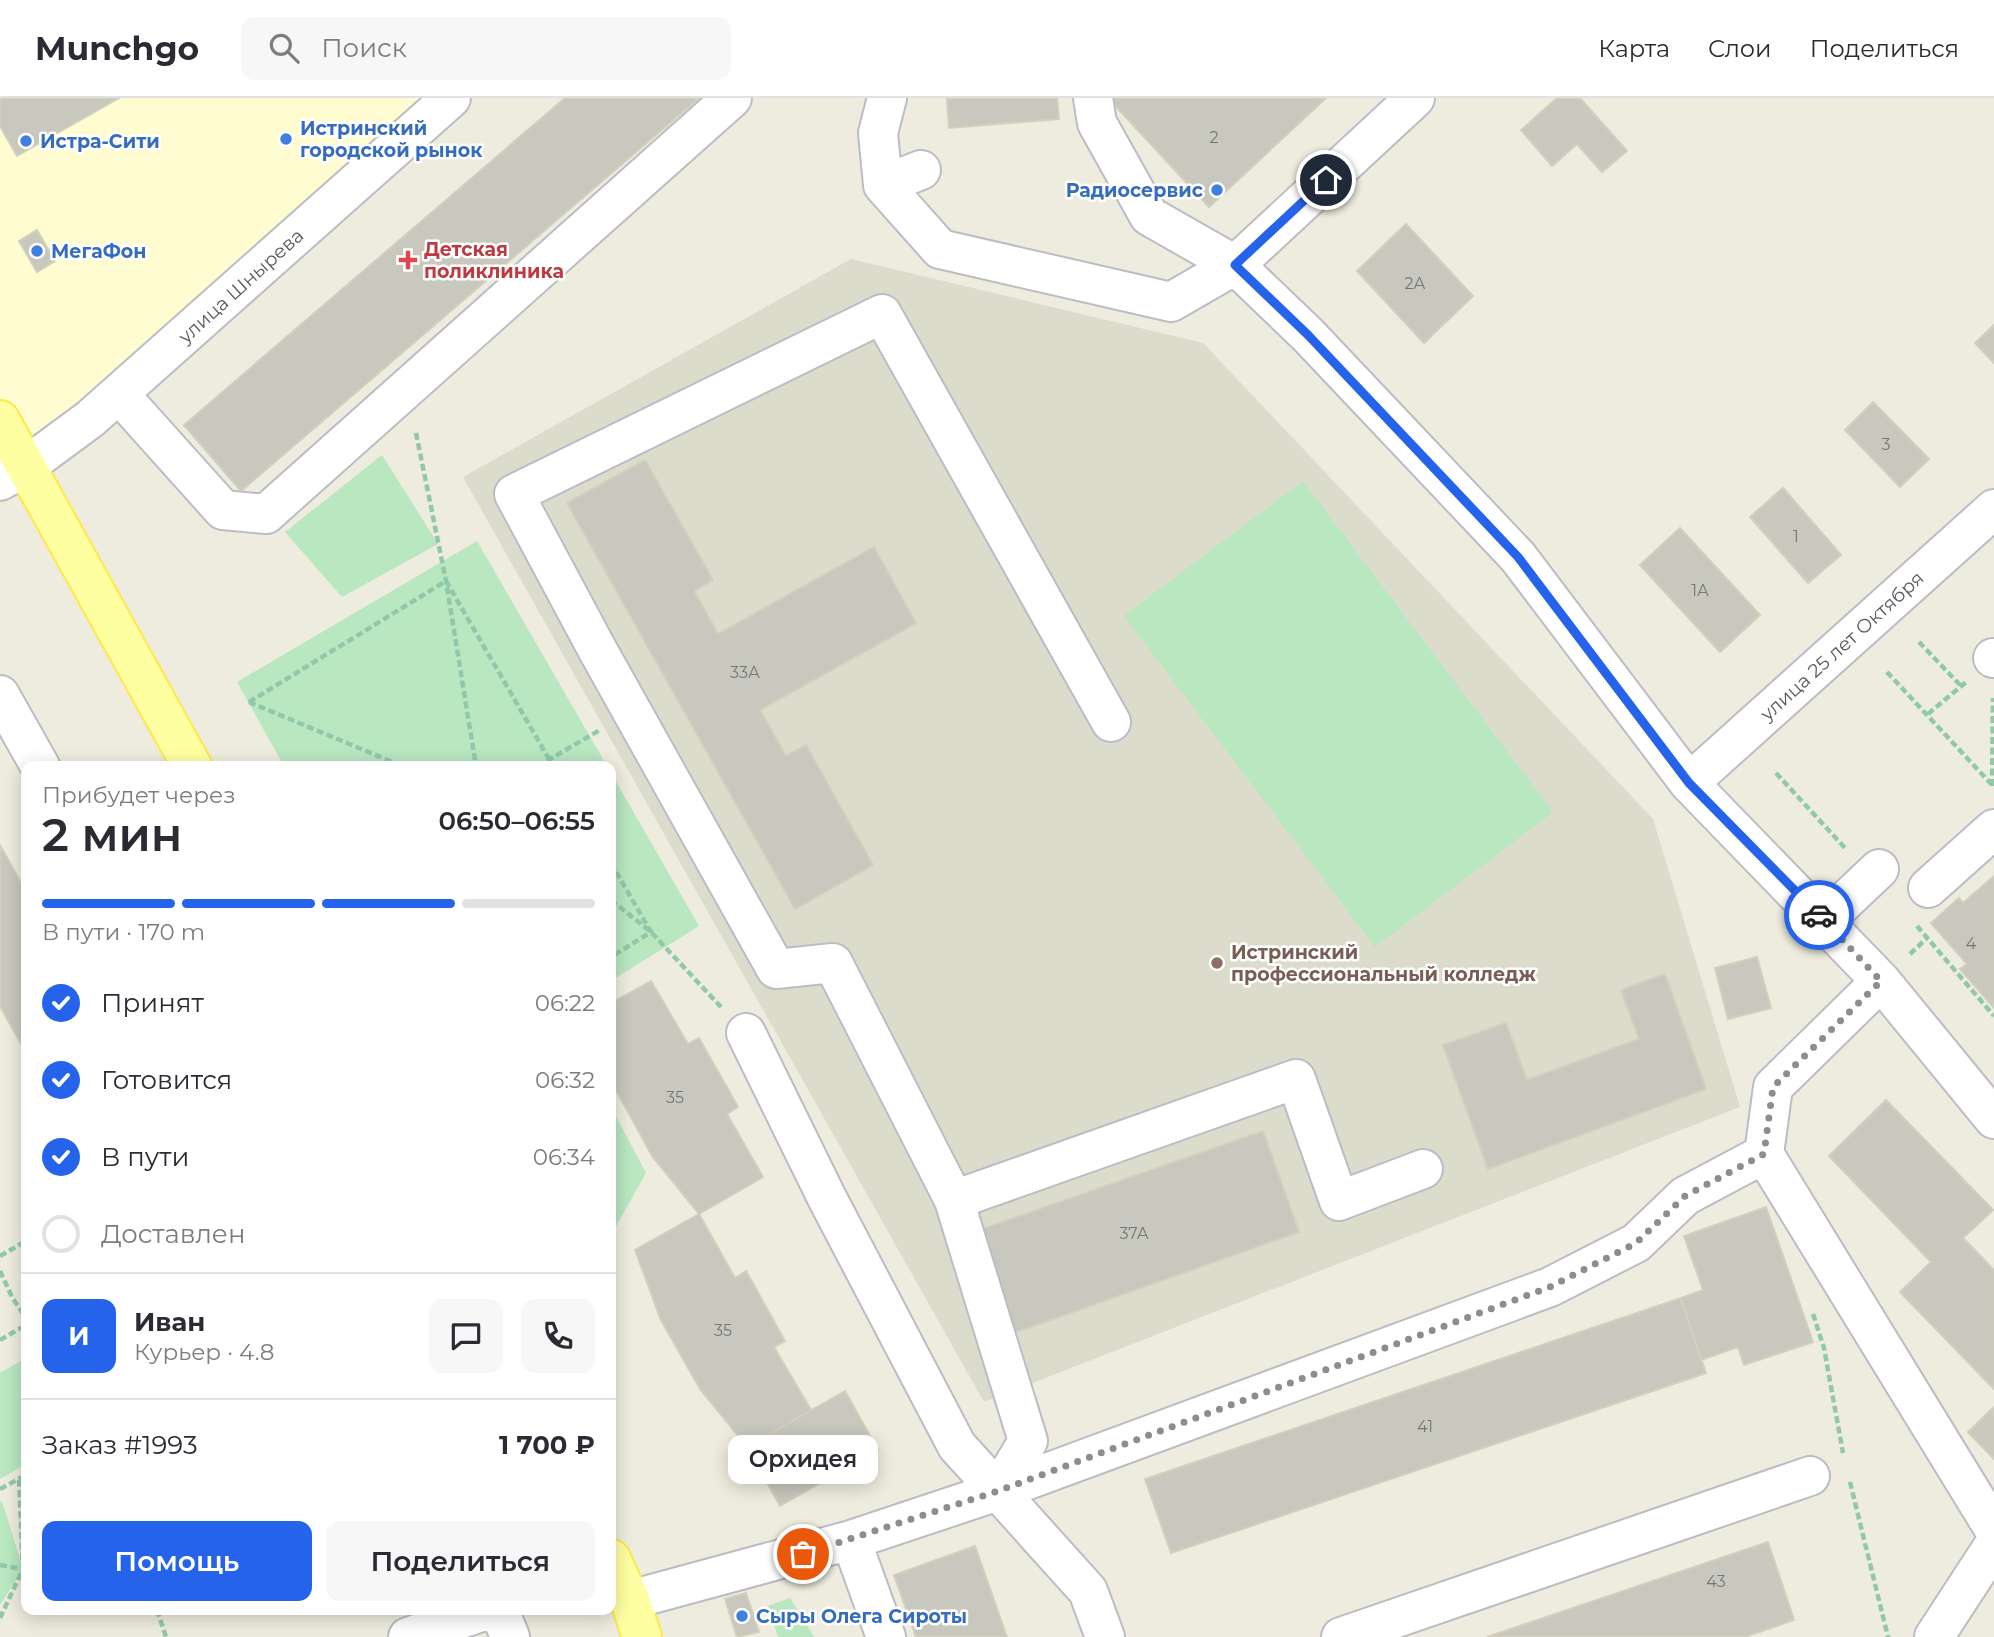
<!DOCTYPE html>
<html lang="ru">
<meta charset="utf-8">
<style>
body{margin:0;font-family:Montserrat,sans-serif;background:#f7f7f7;color:#2b2b33;height:100vh;display:flex;flex-direction:column;font-size:26px;white-space:nowrap}
*{box-sizing:border-box;margin:0}
p{font-size:23px;color:#7c7c81}
.icon{flex:none;width:38px;height:38px;fill:none;stroke:currentColor;stroke-width:2;stroke-linecap:round;stroke-linejoin:round}
.map{position:relative;flex:1;overflow:hidden}
.drawer{position:absolute;left:21px;top:663px;width:595px;height:854px;display:flex;flex-direction:column;background:#fff;border-radius:14px;box-shadow:0 4px 18px #0003}
.drawer>*{flex:none}
.pin{position:absolute;display:grid;place-items:center;width:60px;height:60px;color:#fff;margin:-30px;border:4px solid #fff;border-radius:50%;box-shadow:0 2px 7px #0007}
.courier{position:absolute;display:grid;place-items:center;width:70px;height:70px;margin:-35px;border:5px solid #2563eb;border-radius:50%;background:#fff;color:#222;box-shadow:0 2px 9px #0007}
.bubble{position:absolute;height:49px;border-radius:14px;background:#fff;box-shadow:0 4px 18px #0003;font-size:23px;font-weight:600;line-height:49px;text-align:center}
.summary em{font-style:normal;font-weight:600}
.summary div{display:flex;flex-direction:column-reverse}
.summary{display:flex;align-items:center;justify-content:space-between;height:119px;padding:0 21px}
h1{font-size:46px;font-weight:600;line-height:52px}
.bar{display:grid;grid-template-columns:repeat(4,1fr);gap:10px 7px;align-content:center;height:84px;padding:0 21px}
.bar i{height:9px;border-radius:5px;background:#e1e1e2}
.bar .active{background:#2563eb}
.bar p{grid-column:span 4}
.line{display:flex;align-items:center;gap:18px;padding:0 21px;border-top:2px solid #e1e1e2}
.line div{flex:1}
.round{display:grid;place-items:center;flex:none;width:74px;height:74px;border-radius:14px;background:#f7f7f7}
ol{padding:0 21px;list-style:none}
li{display:flex;align-items:center;gap:21px;height:77px}
li p{margin-inline-start:auto}
li .icon{padding:7px;border-radius:50%;background:#2563eb;color:#fff;stroke-width:4}
li:last-child{color:#7c7c81}
li i{width:38px;height:38px;border:4px solid #e1e1e2;border-radius:50%}
.action{display:flex;gap:14px;margin-top:auto;padding:14px 21px}
.action a{flex:1;height:80px;border-radius:14px;background:#2563eb;color:#fff;font-size:28px;font-weight:600;line-height:80px;text-align:center}
.action a+a{background:#f7f7f7;color:#2b2b33}
header{display:flex;align-items:center;gap:42px;box-sizing:border-box;height:98px;padding:0 35px;background:#fff;border-bottom:2px solid #e1e1e2}
header strong{font-size:33px}
nav{display:flex;gap:38px;margin-inline-start:auto;font-size:24px}
.search{width:490px;height:63px;background:#f7f7f7;display:flex;align-items:center;gap:18px;box-sizing:border-box;padding:0 24px;border-radius:14px;color:#7c7c81;font-size:26px}
.map>svg:first-child{display:block}
.commercial{fill:#fffcd1}
.education{fill:#dcdccd}
.green{fill:#b8e7c0}
.building{fill:#c9c8be;stroke:#d2cfbd;stroke-width:2}
.lines{fill:none;stroke-linecap:round;stroke-linejoin:round}
.minor-casing{stroke:#bcbdc4;stroke-width:42}
.major-casing{stroke:#fde947;stroke-width:42}
.path{stroke:#91c8aa;stroke-width:4.5;stroke-dasharray:7 3.5;stroke-linecap:butt}
.minor{stroke:#fff;stroke-width:38}
.major{stroke:#feffa1;stroke-width:38}
.done{stroke:#8c8d8d;stroke-width:7;stroke-dasharray:0 12.6}
.route{stroke:#2563eb;stroke-width:9}
.shop-dot{fill:#3f7fe0;stroke:#fff;stroke-width:2.5}
.health-dot{fill:#e0444e;stroke:#fff;stroke-width:2.5}
.education-dot{fill:#8d6e63;stroke:#fff;stroke-width:2.5}
.labels{text-anchor:middle;dominant-baseline:central;stroke-width:5;stroke-linejoin:round;paint-order:stroke}
.number-label{font-size:16px;fill:#747678}
.shop-label{font-size:19px;font-weight:bold;fill:#366cbe;stroke:#fff;text-anchor:start}
.health-label{font-size:19px;font-weight:bold;fill:#be3a42;stroke:#fff;text-anchor:start}
.street-label{font-size:19px;fill:#585a61;stroke:#fff}
.education-label{font-size:19px;font-weight:bold;fill:#785e54;stroke:#fff;text-anchor:start}
</style>
<header>
<strong>Munchgo</strong>
<div class="search"><svg class="icon" aria-label="search" viewBox="0 0 24 24"><circle cx="10" cy="10" r="6"/><path d="M15 15l6 6"/></svg>Поиск</div>
<nav><a>Карта</a><a>Слои</a><a>Поделиться</a></nav>
</header>
<div class="map">
<svg width="1994" height="1539" viewBox="0 0 1994 1539">
<rect width="100%" height="100%" fill="#edecde"/>
<path class="commercial" d="M0,0H451L25,369L0,322Z"/>
<path class="education" d="M851,161L1203,245L1653,721L1740,1009L984,1304L463,379Z"/>
<path class="green" d="M382,357L438,446L342,499L285,434Z
M1303,383L1553,714L1375,849L1124,518Z
M477,443L607,668H284L237,584Z
M611,675L699,828L611,883Z
M611,1009L646,1075L611,1137Z
M26,1260V1366L0,1381V1275Z
M2,1403L23,1471L0,1507V1404Z
M790,1500L814,1539H778L768,1508Z"/>
<path class="building" d="M0,0H119L17,58L0,28Z
M565,0H699L241,393L184,327Z
M947,0H1057L1059,21L949,30Z
M1108,0H1326L1209,109Z
M1557,0H1580L1627,53L1602,74L1577,46L1552,68L1521,32Z
M1406,126L1473,198L1424,245L1357,173Z
M37,132L55,163L37,174L19,143Z
M1994,227V265L1975,245Z
M1873,304L1929,361L1900,389L1845,332Z
M645,362L713,482L694,493L718,536L874,449L916,525L760,612L786,658L806,647L873,767L795,811L567,405Z
M1783,390L1841,457L1808,485L1750,419Z
M1680,430L1760,517L1720,554L1640,467Z
M0,747L26,794V955L0,908Z
M1994,778V910L1960,871L1967,866L1931,825L1959,800L1963,805Z
M1757,859L1771,910L1728,921L1715,870Z
M1665,876L1706,991L1488,1071L1443,947L1506,925L1527,982L1639,941L1621,892Z
M651,883L688,946L699,940L738,1009L727,1016L763,1079L699,1116L652,1058L611,983V905Z
M1886,1002L1993,1112L1963,1140L1994,1172V1291L1900,1194L1931,1164L1829,1058Z
M1263,1033L1299,1134L1005,1238L968,1136Z
M1766,1109L1813,1244L1744,1267L1738,1249L1701,1262L1681,1200L1703,1192L1684,1138Z
M699,1116L735,1180L746,1173L785,1243L774,1249L811,1312L747,1349L700,1291L661,1222L635,1152Z
M1681,1200L1706,1275L1171,1455L1145,1381Z
M845,1293L878,1352L780,1408L747,1349Z
M1994,1309V1361L1968,1334Z
M1768,1444L1794,1522L1745,1539H1487Z
M975,1448L1007,1539H916L894,1477Z
M746,1495L759,1534L737,1539L725,1501Z"/>
<g class="lines">
<defs>
<path id="minor" d="M887,0L878,35L883,87L940,151L1171,204L1235,167L1415,0
M1093,0L1097,25L1149,118L1235,167L1308,237L1518,459L1689,685L1881,883L1994,1021
M883,87L921,72
M119,296L223,412L266,416L732,0
M0,383L25,369L90,321L451,0
M1993,560H1994
M0,597L40,668
M1689,685L1994,411
M1928,790L1994,731
M1824,823L1879,771
M1881,883L1773,989L1764,1056L1994,1431
M746,935L827,1100L957,1348L998,1393
M954,1102L1296,981L1339,1103L1423,1071
M851,1442L886,1539
M630,1502L851,1442L998,1393L1028,1343L954,1102L833,865L776,871L597,551L514,396L882,216L1111,624
M499,1512L510,1539
M408,1539L487,1512
M1105,1539L1088,1493L998,1393L1550,1189L1636,1145L1685,1098L1764,1056
M1341,1539L1810,1378
M1934,1539L1994,1447"/>
<path id="major" d="M0,322L192,668
M611,1461L630,1502L642,1539"/>
</defs>
<use href="#minor" class="minor-casing"/>
<use href="#major" class="major-casing"/>
<path class="path" d="M416,335L446,483L476,668
M1919,544L1961,588
M1887,574L1994,689
M249,604L446,483L553,668
M249,604L402,668
M1928,616L1966,584
M538,668L600,632
M1776,675L1845,750
M1992,688L1993,600
M611,765L651,834L611,859
M611,802L651,834L721,909
M1917,828L1994,918
M1910,856L1927,840
M0,1158L26,1143
M0,1173L12,1199L26,1220
M1813,1216L1824,1250L1843,1355
M0,1242L26,1227
M1850,1384L1888,1539
M0,1391L26,1377
M0,1467L26,1472
M157,1512L166,1539
M0,1520L23,1471L19,1381"/>
<use href="#minor" class="minor"/>
<use href="#major" class="major"/>
</g>
<g class="lines">
<path class="done" d="M803,1456L998,1393L1550,1189L1636,1145L1685,1098L1764,1056L1773,989L1881,883L1819,817"/>
<path class="route" d="M1326,82L1235,167L1308,237L1518,459L1689,685L1819,817"/>
</g>
<g class="shop-dot">
<circle cx="286" cy="41" r="7"/>
<circle cx="26" cy="43" r="7"/>
<circle cx="1217" cy="92" r="7"/>
<circle cx="37" cy="153" r="7"/>
<circle cx="742" cy="1518" r="7"/>
</g>
<path class="health-dot" d="M404.5 151.5h7v7h7v7h-7v7h-7v-7h-7v-7h7z"/>
<circle class="education-dot" cx="1217" cy="865" r="7"/>
<g class="labels">
<g class="number-label">
<text x="1214" y="39">2</text>
<text x="1415" y="185">2А</text>
<text x="1886" y="346">3</text>
<text x="1796" y="438">1</text>
<text x="1700" y="492">1А</text>
<text x="745" y="574">33А</text>
<text x="1971" y="845">4</text>
<text x="675" y="999">35</text>
<text x="1134" y="1135">37А</text>
<text x="723" y="1232">35</text>
<text x="1425" y="1328">41</text>
<text x="1716" y="1483">43</text>
</g>
<g class="shop-label">
<text x="300" y="30">Истринский<tspan x="300" dy="22">городской рынок</tspan></text>
<text x="40" y="43">Истра-Сити</text>
<text x="1203" y="92" text-anchor="end">Радиосервис</text>
<text x="51" y="153">МегаФон</text>
<text x="756" y="1518">Сыры Олега Сироты</text>
</g>
<g class="health-label">
<text x="424" y="151">Детская<tspan x="424" dy="22">поликлиника</tspan></text>
</g>
<g class="street-label">
<text transform="translate(241 188) rotate(-42)">улица Шнырева</text>
<text transform="translate(1842 548) rotate(-42)">улица 25 лет Октября</text>
</g>
<g class="education-label">
<text x="1231" y="854">Истринский<tspan x="1231" dy="22">профессиональный колледж</tspan></text>
</g>
</g>
</svg>
<div class="pin" style="left:803px;top:1456px;background:#ea580c"><svg class="icon" aria-label="bag" viewBox="0 0 24 24"><path d="M5 8h14l-1 12H6zM9 8a3 3 0 0 1 6 0"/></svg></div>
<div class="pin" style="left:1326px;top:82px;background:#1f2937"><svg class="icon" aria-label="home" viewBox="0 0 24 24"><path d="M3 11l9-7 9 7M6 9v11h12V9"/></svg></div>
<div class="courier" style="left:1819px;top:817px"><svg class="icon" aria-label="car" viewBox="0 0 24 24"><path d="M5 17H2v-5l4-1 3-4h7l3 4 3 1v5h-3M9 17h6M6 11h13"/><circle cx="7" cy="17" r="2"/><circle cx="17" cy="17" r="2"/></svg></div>
<div class="bubble" style="left:728px;top:1337px;width:150px">Орхидея</div>
<section class="drawer">
<div class="summary"><div><h1>2 мин</h1><p>Прибудет через</p></div><em>06:50–06:55</em></div>
<div class="bar"><i class="active"></i><i class="active"></i><i class="active"></i><i></i><p>В пути · 170 m</p></div>
<ol>
<li><svg class="icon" aria-label="check" viewBox="0 0 24 24"><path d="M5 12l5 5 9-10"/></svg>Принят<p>06:22</p></li>
<li><svg class="icon" aria-label="check" viewBox="0 0 24 24"><path d="M5 12l5 5 9-10"/></svg>Готовится<p>06:32</p></li>
<li><svg class="icon" aria-label="check" viewBox="0 0 24 24"><path d="M5 12l5 5 9-10"/></svg>В пути<p>06:34</p></li>
<li><i></i>Доставлен</li>
</ol>
<div class="line" style="height:126px"><b class="round" style="background:#2563eb;color:#fff">И</b><div><b>Иван</b><p>Курьер · 4.8</p></div><a class="round"><svg class="icon" aria-label="chat" viewBox="0 0 24 24"><path d="M4 5h16v11H9l-5 4z"/></svg></a><a class="round"><svg class="icon" aria-label="phone" viewBox="0 0 24 24"><path d="M5 4h4l2 5-3 2q2 4 5 5l2-3 5 2v4C11 20 4 13 5 4z"/></svg></a></div>
<div class="line" style="height:91px"><div>Заказ #1993</div><b>1 700 ₽</b></div>
<div class="action"><a>Помощь</a><a>Поделиться</a></div>
</section>
</div>
